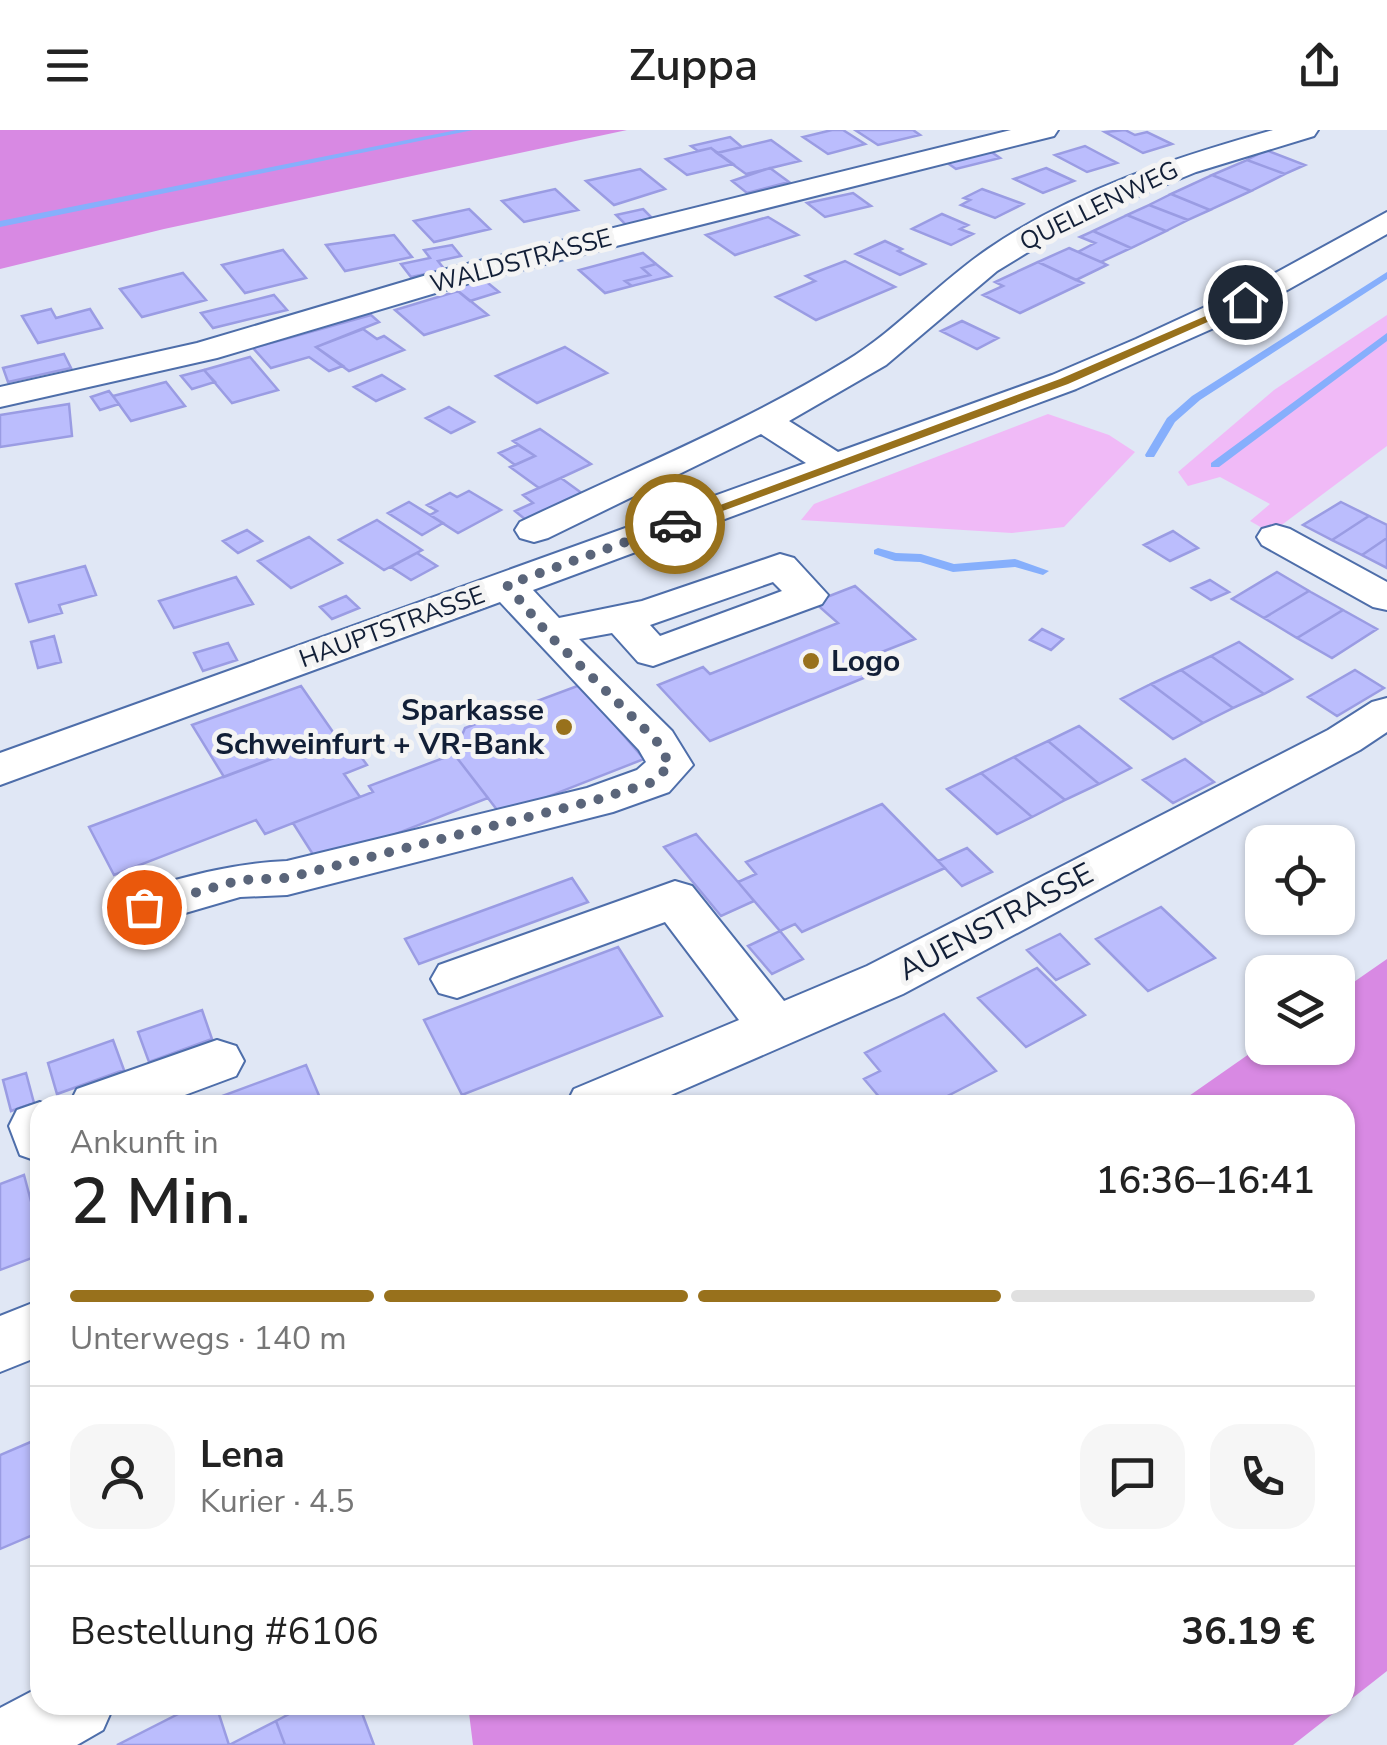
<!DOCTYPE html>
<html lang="de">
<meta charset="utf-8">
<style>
body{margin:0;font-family:"Nunito Sans",sans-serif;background:#f6f6f6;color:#222;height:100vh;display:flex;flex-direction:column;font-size:38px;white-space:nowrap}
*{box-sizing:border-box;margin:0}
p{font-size:32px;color:#767676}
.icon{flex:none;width:55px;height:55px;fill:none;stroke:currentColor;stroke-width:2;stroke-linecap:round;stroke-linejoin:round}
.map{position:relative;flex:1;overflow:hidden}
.sheet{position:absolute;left:30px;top:965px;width:1325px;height:620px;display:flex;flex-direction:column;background:#fff;border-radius:30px;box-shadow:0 2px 8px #0004}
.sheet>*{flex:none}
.fabs{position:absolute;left:1245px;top:695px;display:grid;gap:20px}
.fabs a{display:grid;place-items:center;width:110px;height:110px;border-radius:20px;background:#fff;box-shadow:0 2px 8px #0004;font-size:50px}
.pin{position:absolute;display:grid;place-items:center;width:85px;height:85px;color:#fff;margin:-42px;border:5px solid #fff;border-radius:50%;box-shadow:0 2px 10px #0007}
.courier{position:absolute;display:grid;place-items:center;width:100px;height:100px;margin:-50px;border:8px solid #98711c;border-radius:50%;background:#fff;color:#222;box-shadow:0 2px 12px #0007}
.overview em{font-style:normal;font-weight:600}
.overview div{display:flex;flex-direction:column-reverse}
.overview{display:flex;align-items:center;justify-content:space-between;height:170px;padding:0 40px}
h1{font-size:65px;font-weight:600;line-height:75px}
.bar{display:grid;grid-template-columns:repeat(4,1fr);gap:15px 10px;align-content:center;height:120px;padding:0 40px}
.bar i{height:12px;border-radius:8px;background:#e0e0e0}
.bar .selected{background:#98711c}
.bar p{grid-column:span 4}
.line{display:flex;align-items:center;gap:25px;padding:0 40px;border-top:2px solid #e0e0e0}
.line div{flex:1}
.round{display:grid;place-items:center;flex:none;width:105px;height:105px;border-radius:30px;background:#f6f6f6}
header{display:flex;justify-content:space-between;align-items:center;height:130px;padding:0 40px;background:#fff;font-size:45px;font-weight:600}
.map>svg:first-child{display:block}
.green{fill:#f0baf7}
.forest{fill:#d889e3}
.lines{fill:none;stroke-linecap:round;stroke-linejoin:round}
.stream{fill:#86affc;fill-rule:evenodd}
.building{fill:#bbbdfd;stroke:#9a9ce3;stroke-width:2.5}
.minor-casing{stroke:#4e6eaa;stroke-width:4}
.minor{fill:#fff;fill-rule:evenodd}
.route{fill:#98711c}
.done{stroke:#5a657a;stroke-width:10;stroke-dasharray:0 18}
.poi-dot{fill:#98711c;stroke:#f4f4f4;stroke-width:4}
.labels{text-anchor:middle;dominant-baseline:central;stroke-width:10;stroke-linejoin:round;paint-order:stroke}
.far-street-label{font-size:25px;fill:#121f37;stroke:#f4f4f4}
.poi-label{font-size:30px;font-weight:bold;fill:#121f37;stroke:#f4f4f4;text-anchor:start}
.street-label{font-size:30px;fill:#121f37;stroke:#f4f4f4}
</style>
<header><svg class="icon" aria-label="menu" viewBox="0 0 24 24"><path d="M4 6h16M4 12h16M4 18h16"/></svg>Zuppa<svg class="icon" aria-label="share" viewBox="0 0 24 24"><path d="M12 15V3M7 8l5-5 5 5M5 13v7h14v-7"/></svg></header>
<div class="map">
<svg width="1387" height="1615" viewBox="0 0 1387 1615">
<rect width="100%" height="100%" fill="#e0e7f5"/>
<path class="green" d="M1387,185V316L1271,403L1250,391L1270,374L1220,347L1188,356L1178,342L1274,260Z
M1048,284L1109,305L1135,322L1064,397L1012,403L801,390L814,374Z"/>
<path class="forest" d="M0,0H627L164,99L0,139Z
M1387,829V1541L1345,1574V975H1176L1262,915L1338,918V863Z
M468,1575H1344L1293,1615H473Z"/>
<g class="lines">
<path class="stream" d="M457,0H473L0,97V91Z
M1387,142V149L1200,270L1175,292L1154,327H1146L1145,325L1167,288L1192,266Z
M1387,203V211L1219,337H1211V333Z
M878,418L896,423L921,424L954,434L1015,429L1049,441L1043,445L1015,437L953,442L920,432L895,431L874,424V420Z"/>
</g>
<path class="building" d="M832,0H843L865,14L828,24L803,7Z
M855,0H913L920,5L878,15Z
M1125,0L1135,5L1147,2L1172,14L1143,23L1105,2Z
M730,7L742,17L717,23L711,18L698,21L691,16Z
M771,10L800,31L746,44L717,23Z
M1085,16L1117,33L1087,42L1055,25Z
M711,18L733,34L687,45L666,29Z
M1266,20L1305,35L1285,44L1247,30Z
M990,21L1000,28L956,39L946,32Z
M1247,30L1285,44L1251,61L1212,45Z
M770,38L789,52L747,63L732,51Z
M1046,38L1074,51L1043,63L1014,49Z
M640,39L665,59L614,75L586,51Z
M1212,45L1251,61L1210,80L1171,64Z
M555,59L578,80L524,92L502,71Z
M982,59L1023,74L995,88L961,75L970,70L964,68Z
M853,63L871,76L825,87L807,73Z
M1171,64L1210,80L1188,90L1149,75Z
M1149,75L1188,90L1166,101L1127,85Z
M469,79L490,99L434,112L414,91Z
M643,79L653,89L626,95L616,85Z
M942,84L968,95L960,99L973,104L951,115L912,99Z
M1127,85L1166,101L1131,118L1093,101Z
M768,87L798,105L735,125L706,105Z
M1093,101L1131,118L1101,132L1078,122L1095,113L1080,107Z
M394,105L412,127L345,141L326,115Z
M885,111L902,119L898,121L925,134L900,145L856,124Z
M452,115L461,126L438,131L445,140L411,147L401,134L430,128L424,120Z
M1069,118L1101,132L1107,135L1076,150L1038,132Z
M283,120L306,148L245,163L222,135Z
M643,123L656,134L642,138L650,145L625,151L632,156L605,163L579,140Z
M845,131L895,157L816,190L776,167L815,151L806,146Z
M1038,132L1083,153L1020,183L983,165L1003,156L995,152Z
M656,134L671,146L632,156L625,151L650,145L642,138Z
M183,143L206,170L142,187L120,159Z
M483,149L499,162L470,171L454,158Z
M458,161L488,185L424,205L395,180Z
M274,165L287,180L213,198L201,183Z
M51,179L56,188L90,179L102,198L38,213L22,186Z
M371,185L379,192L316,217L343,236L329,241L309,227L271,238L253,218Z
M962,191L998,208L977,219L941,201Z
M363,199L377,209L384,206L404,220L349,241L316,217Z
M565,217L607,243L537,273L496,246Z
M64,224L71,238L8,252L3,238Z
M250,227L278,260L232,273L204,240Z
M204,240L215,252L192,259L181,246Z
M382,245L404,259L376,271L354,257Z
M166,252L185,276L131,291L113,266Z
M109,261L119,274L100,280L91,267Z
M69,274L72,306L0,317V285Z
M449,277L474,292L451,303L426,288Z
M540,299L591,334L539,358L510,337L535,326L513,311Z
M518,315L535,326L515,335L499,323Z
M561,348L583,364L526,390L515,381L533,373L523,365Z
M469,361L501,380L458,403L430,385L437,381L427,375L450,363L457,367Z
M409,372L430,385L443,393L422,405L388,383Z
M1341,372L1369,386L1332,410L1303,395Z
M1369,386L1387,395V408L1362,425L1332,410Z
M377,390L422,420L384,440L339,410Z
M247,400L262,411L238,423L223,411Z
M1173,401L1198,418L1170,431L1144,415Z
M309,407L342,433L291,458L258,431Z
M1387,408V438L1362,425Z
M417,423L437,436L411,450L391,437Z
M85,436L96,465L59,475L62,483L29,492L16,454Z
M1277,442L1309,461L1264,488L1232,469Z
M236,447L253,474L174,498L159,471Z
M1210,450L1229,462L1211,470L1192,458Z
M855,456L915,509L874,525L888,538L710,611L658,555L703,537L710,544L838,493L814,472Z
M1309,461L1343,480L1297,508L1264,488Z
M346,466L359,478L332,489L320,477Z
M1343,480L1377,499L1332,528L1297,508Z
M1042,499L1063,509L1051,520L1030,510Z
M54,506L61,532L38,538L31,512Z
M1239,512L1292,549L1264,564L1211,526Z
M228,513L237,530L203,541L194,523Z
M1211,526L1264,564L1233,578L1181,540Z
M1181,540L1233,578L1203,593L1151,554Z
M1355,540L1384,558L1337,586L1308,567Z
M1151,554L1203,593L1173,609L1121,569Z
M580,555L644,629L501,685L454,624L465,598Z
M301,556L335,605L224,647L192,595Z
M1079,596L1131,638L1099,654L1048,611Z
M343,602L367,635L344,644L360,667L265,704L256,690L114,745L89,697Z
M1048,611L1099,654L1065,670L1014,627Z
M454,624L488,668L319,734L293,693L373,662L369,656Z
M1014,627L1065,670L1032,687L981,643Z
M1185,629L1214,652L1173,673L1143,650Z
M981,643L1032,687L997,704L947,659Z
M882,674L945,738L802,802L795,794L780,801L738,752L756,744L746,732Z
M696,704L738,752L754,771L721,786L664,717Z
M967,718L992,742L962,756L938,731Z
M572,748L588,772L419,834L405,809Z
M1161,777L1215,828L1148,861L1096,809Z
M780,801L803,829L772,844L748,816Z
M1060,804L1089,834L1056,850L1027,820Z
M618,817L662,886L462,965L424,890Z
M1037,838L1085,885L1026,917L978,868Z
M202,880L212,909L149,932L138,902Z
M944,884L996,941L930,975H886L864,949L880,941L865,923Z
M113,910L124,940L57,964L48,933Z
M306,935L323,975H198Z
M26,943L34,973L11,981L3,950Z
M24,1045L40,1105V1125L0,1140V1054Z
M40,1308V1402L0,1419V1325Z
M196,1575H216L229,1615H117Z
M306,1575H359L374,1615H285L276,1591Z
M276,1591L285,1615H229Z"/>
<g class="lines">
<defs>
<path id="minor" d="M1011,0H1058L1054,6L469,153L217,228L0,277V257L197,213L447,139Z
M1273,0H1318L1314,6L1196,42L1082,89L997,141L886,235L789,291L838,322L1052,245L1136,209L1259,152L1387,82V104L1241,186L1076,259L533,460L559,488L642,471L780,424L794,428L828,465L822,474L653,536L638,532L612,503L579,509L672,601L693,635L669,662L613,682L287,765L240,767L144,795L127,790L119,777L127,764C180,748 231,733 287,731L587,658L637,640L646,632L639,620L500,472L0,655V623L806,333L761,304L548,408L534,412L520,408L515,400L520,392C629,340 743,294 846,231C898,199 938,153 988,119C1074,60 1174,28 1273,0ZM773,452L782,461L660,506L650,495Z
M1276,395L1290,399L1387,452V480L1373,477L1262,415L1257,407L1262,399Z
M1387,568V602L1360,620L903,864L648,975H566L574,959L739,890L665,792L457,868L439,863L431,849L439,835L675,751L692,756L784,871L867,836L1328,600L1372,572Z
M217,910L236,916L244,931L236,946L158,975H69L77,959Z
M40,972L48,975H40V1032L20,1025L9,996L17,980Z
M40,1170V1226L0,1242V1186Z
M40,1557V1575H114L103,1600L77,1615H0V1578Z"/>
</defs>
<use href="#minor" class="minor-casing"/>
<use href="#minor" class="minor"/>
</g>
<path class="route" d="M1245,169L1248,174L1068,254L679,397L669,394L1060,249Z"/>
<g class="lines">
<path class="done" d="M144,777L240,750L287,748L596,670L653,652L670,635L656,610L548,504L507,455L675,394"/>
</g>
<g class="poi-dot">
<circle cx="811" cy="531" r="10"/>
<circle cx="564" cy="597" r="10"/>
</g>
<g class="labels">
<g class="far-street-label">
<text transform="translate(1099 76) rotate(-26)">QUELLENWEG</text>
<text transform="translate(521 131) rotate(-15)">WALDSTRASSE</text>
<text transform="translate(392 497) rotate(-20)">HAUPTSTRASSE</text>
</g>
<g class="poi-label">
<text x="831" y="531">Logo</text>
<text x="544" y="580" text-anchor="end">Sparkasse<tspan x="544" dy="34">Schweinfurt + VR-Bank</tspan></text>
</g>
<g class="street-label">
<text transform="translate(996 792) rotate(-28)">AUENSTRASSE</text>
</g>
</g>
</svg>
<div class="fabs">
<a><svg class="icon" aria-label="locate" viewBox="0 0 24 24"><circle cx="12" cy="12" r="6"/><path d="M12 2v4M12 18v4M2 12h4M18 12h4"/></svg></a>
<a><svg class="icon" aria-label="layers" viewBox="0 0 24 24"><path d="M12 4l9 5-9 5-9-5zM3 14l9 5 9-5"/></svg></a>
</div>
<div class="pin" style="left:144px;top:777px;background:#ea580c"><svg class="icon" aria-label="bag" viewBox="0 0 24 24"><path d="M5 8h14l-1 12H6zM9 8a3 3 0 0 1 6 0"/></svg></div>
<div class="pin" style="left:1245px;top:172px;background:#1f2937"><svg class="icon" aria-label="home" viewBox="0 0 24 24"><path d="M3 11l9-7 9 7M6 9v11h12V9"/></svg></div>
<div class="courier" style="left:675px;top:394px"><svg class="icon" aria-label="car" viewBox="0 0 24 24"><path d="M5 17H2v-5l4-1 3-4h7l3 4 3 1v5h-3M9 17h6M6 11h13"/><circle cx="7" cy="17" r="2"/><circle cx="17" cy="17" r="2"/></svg></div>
<section class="sheet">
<div class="overview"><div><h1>2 Min.</h1><p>Ankunft in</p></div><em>16:36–16:41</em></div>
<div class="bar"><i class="selected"></i><i class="selected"></i><i class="selected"></i><i></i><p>Unterwegs · 140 m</p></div>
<div class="line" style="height:180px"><a class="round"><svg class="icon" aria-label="person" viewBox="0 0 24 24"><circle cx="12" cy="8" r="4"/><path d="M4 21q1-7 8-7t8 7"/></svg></a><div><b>Lena</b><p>Kurier · 4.5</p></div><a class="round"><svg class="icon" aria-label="chat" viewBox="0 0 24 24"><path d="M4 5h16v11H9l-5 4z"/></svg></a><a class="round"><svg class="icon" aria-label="phone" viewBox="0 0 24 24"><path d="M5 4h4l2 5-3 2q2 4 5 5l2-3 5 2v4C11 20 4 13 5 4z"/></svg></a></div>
<div class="line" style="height:130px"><div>Bestellung #6106</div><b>36.19 €</b></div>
</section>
</div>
